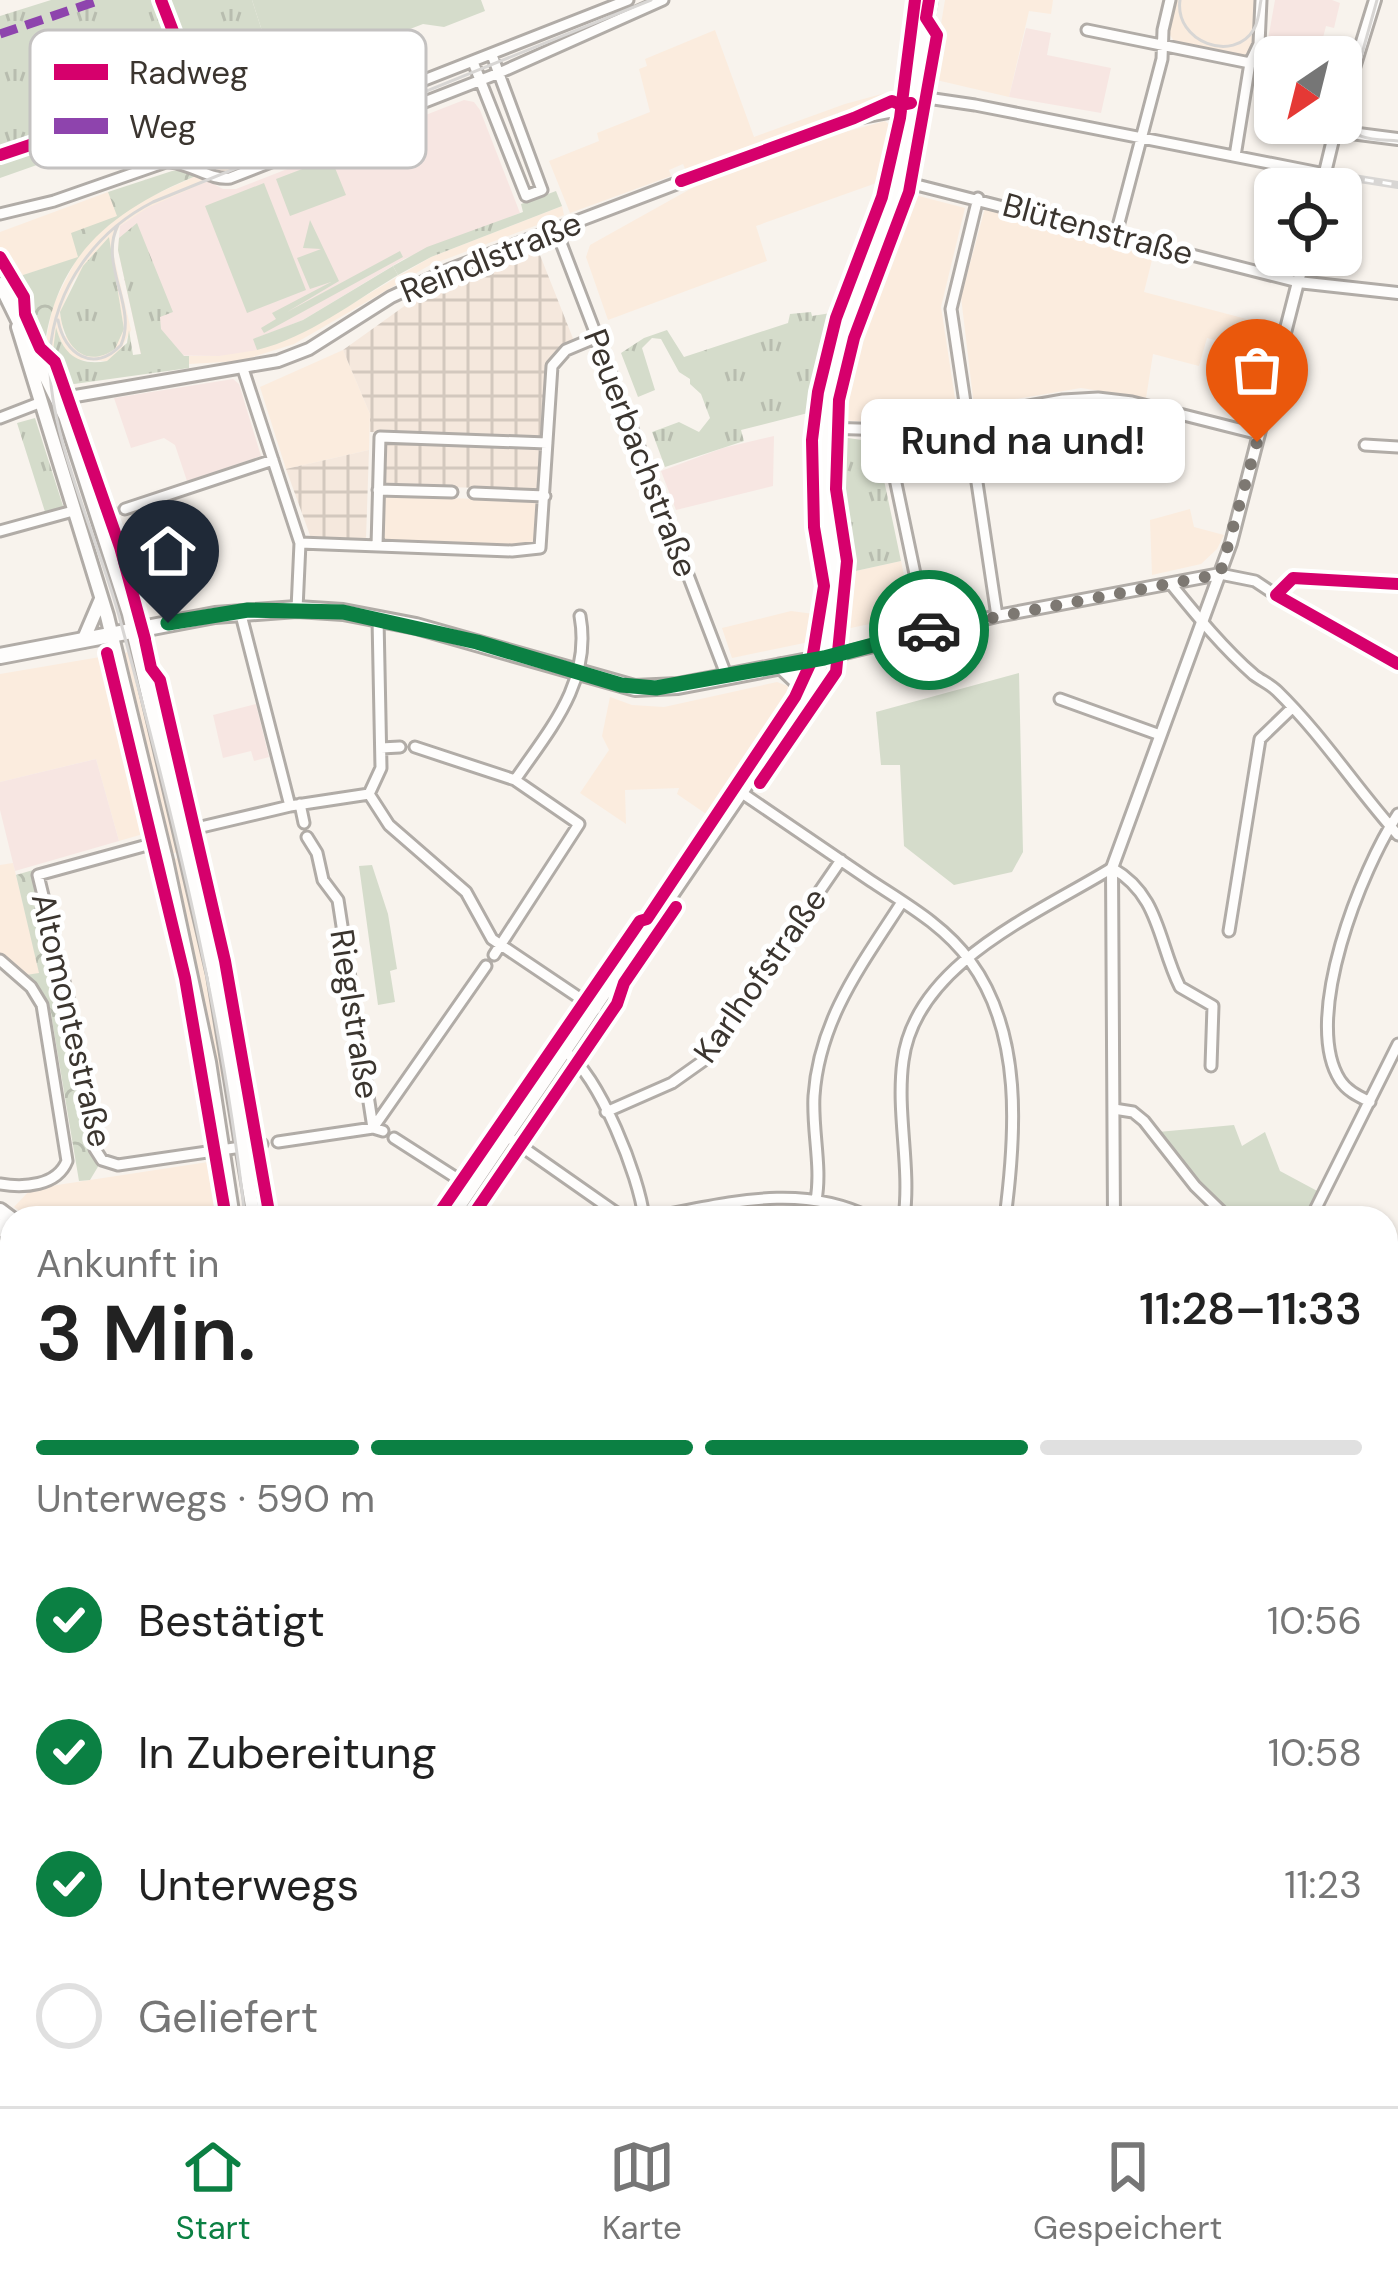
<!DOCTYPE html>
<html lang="de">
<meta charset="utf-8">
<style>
body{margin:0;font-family:"DM Sans",sans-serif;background:#f6f6f6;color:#222;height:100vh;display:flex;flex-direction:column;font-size:45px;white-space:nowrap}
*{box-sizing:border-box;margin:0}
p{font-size:39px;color:#767676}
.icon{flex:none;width:66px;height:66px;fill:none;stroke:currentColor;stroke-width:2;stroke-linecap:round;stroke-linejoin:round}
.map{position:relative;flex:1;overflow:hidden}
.sheet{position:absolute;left:0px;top:1206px;width:1398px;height:900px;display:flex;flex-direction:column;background:#fff;border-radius:36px 36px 0 0;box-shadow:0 3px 9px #0004}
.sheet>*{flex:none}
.needle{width:78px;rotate:215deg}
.controls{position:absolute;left:1254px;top:36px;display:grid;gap:24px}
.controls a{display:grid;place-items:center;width:108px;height:108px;border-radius:18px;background:#fff;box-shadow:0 3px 9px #0004;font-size:60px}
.pin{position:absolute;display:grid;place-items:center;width:102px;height:102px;color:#fff;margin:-123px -51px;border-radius:50% 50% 50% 0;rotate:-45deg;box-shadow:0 0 12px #0007}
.pin .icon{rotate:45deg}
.courier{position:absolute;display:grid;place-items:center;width:120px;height:120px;margin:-60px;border:9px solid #0b8043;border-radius:50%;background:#fff;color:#222;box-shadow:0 3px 15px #0007}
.bubble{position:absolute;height:84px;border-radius:18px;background:#fff;box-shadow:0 3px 9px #0004;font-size:39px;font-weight:600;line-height:84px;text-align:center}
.summary em{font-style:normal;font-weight:600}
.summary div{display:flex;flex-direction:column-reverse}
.summary{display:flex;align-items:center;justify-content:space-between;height:204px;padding:0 36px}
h1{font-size:78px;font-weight:600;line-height:90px}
.bar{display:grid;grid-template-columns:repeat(4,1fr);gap:18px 12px;align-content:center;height:144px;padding:0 36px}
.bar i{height:15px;border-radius:9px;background:#e0e0e0}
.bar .active{background:#0b8043}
.bar p{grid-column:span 4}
ol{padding:0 36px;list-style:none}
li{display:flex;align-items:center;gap:36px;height:132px}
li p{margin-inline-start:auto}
li .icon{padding:12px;border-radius:50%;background:#0b8043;color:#fff;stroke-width:4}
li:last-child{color:#767676}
li i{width:66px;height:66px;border:6px solid #e0e0e0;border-radius:50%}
.menu{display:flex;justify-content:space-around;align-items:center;height:168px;border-top:3px solid #e0e0e0;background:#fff;font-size:33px;color:#767676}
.menu a{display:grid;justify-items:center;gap:6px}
.menu .active{color:#0b8043}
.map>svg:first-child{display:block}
.built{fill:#fbecde;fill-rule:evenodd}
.industrial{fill:url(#industrial-grid)}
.education{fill:#f7e6e2}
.grass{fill:url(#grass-tufts)}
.forest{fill:url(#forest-crowns)}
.garden{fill:#d5dccb}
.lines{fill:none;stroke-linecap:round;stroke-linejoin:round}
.stream{stroke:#9ecaca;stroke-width:3}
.minor-tunnel{stroke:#d2cdc7;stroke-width:9;stroke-dasharray:9 4.5;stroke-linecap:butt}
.minor-casing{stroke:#b1aca7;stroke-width:15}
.tertiary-casing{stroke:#b1aca7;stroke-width:16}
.secondary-casing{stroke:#b1aca7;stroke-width:18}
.primary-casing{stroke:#b1aca7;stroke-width:20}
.minor{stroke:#fefdfc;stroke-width:9}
.tertiary{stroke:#fefdfc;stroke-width:10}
.secondary{stroke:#fefdfc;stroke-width:12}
.primary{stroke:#fefdfc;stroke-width:14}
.tram{stroke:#d8d6d4;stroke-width:3}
.rail-casing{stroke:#d8d6d4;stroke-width:8}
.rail{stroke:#fff;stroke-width:3;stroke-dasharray:9;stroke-linecap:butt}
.quiet{stroke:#8e44ad;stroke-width:9;stroke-dasharray:18 9;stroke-linecap:butt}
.cycleway-casing{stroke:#fff;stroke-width:20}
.cycleway{stroke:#d6006c;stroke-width:12}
.done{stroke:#7d7872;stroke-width:12;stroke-dasharray:0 21.6}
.route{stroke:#0b8043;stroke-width:15}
.labels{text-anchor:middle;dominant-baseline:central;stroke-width:10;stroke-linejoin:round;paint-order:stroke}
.street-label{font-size:33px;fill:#3b352f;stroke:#fff}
.key{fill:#fff;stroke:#c4c2c1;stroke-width:3}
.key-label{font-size:33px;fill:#3b352f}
</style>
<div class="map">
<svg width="1398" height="2106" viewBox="0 0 1398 2106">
<defs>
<pattern id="industrial-grid" width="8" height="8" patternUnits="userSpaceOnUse" patternTransform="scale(3)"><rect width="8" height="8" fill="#f5e8dd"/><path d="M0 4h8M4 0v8" fill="none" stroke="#d3c8be"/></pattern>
<pattern id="grass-tufts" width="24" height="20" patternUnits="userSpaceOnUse" patternTransform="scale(3)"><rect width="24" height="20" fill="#d5dccb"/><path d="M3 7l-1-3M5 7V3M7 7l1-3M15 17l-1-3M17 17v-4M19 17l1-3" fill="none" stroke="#b8bdaf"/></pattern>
<pattern id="forest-crowns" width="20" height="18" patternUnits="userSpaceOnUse" patternTransform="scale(3)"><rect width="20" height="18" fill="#d5dccb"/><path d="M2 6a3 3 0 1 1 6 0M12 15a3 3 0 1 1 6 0" fill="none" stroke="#b8bdaf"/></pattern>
</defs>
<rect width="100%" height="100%" fill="#f8f3ed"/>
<path class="built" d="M945,0H1053L1051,14L1029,11L1009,97L932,79Z
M1174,0H1259L1257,38L1251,53L1243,57L1175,43L1167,30Z
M715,30L754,137L845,104L889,92L888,98L686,171L683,164L669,170L671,176L570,213L549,161L599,141L597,133L650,112L639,69L647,66L645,59Z
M401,95L406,107L228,173L212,170Z
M885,121L892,127L882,181L756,226L767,261L608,320L586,257L590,245L701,183L820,139Z
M198,175L208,181L130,219L120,226L114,238V257L131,330L119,353L107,361L77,360L65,350L56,331L52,358L44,350L53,305L77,258L20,276L0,250V232L108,192L118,216L143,200ZM108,239L124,329L64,336L60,313L74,280Z
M911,194L965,208L941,307L956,405L951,410L881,423L842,420L859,343Z
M562,206L564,215L430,265L294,344L240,361L189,364V356H219L333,315L431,257Z
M985,208L1154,252L1144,292L1277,327L1271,354L1207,338L1199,366L1153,354L1146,398L1081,388L974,406L961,297Z
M343,350L370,414L369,450L286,469L260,387Z
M384,496L537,501L536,546L383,541Z
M1190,509L1194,527L1224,535L1217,549L1201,564L1152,575L1150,520Z
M901,561L912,615L846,629L851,572Z
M791,611L814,614V632L809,642L732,658L722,628Z
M133,651L180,852L169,854L120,654Z
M106,656L150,832L119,841L96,759L0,782V674Z
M777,682L788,686L787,696L712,818L677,794L679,788L625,790L626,824L580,793L609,750L602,736L610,697L632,705L664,707Z
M182,856L202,938L229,1075L217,1077L170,861Z
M13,863L40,974L26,975L0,953V865Z
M208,1162L217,1168L223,1218H29L14,1207L31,1189Z
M1386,1404L1398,1422V1585L1393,1588L1386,1577Z"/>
<path class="industrial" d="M538,250L574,341L557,349L545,367L543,437L370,432V414L343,350L424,292L468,273L495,269Z
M387,442L539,447L538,490L385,485Z
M369,450L366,539L311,538L286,469Z"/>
<path class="education" d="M1275,0H1332L1340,3L1334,28L1326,26L1318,57H1275L1277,125L1254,119Z
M1026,28L1051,33L1047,55L1111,68L1101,113L1009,97Z
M464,100L474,102L480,110L520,213L404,259L303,320L254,339L257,350L219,356L141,355L118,250L120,226L147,208L208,181L223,189H236Z
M233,379L239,384L261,456L187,481L175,445L164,438L131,448L114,398Z
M774,436L773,486L676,510L661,471L723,448Z
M256,704L269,757L254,761L251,751L223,758L213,715Z
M96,759L119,841L15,871L0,810V782Z"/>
<path class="grass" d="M51,0H252L278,80L0,178V16Z
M556,191L562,206L431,257L398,275L393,266L427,247L523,212L521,204Z
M137,223L173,312L160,317L161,329L184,356H189V368L67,385L52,358L56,327C63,355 79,366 107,361L127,343L129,330L133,355L141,354L118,250L119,238Z
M109,237L124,329L115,349C83,371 63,343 60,312L83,266Z
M811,312L812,316L831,313L808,413L741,430L744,441L665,467L652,432L679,422L699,432L710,418L701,394L690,384V379L679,372L661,339L652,338L642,348L655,390L638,397L621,353L644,338L667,330L684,357L788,323L790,314Z
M35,418L64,509L46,515L17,423Z
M841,437L876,442L901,561L851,572L842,495Z
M12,1983V2094H82L76,2103L0,2106V1985Z"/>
<path class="forest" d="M186,170L198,175C113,210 56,254 44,350C32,322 31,303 20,276L78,257L71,233L117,216L108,192L172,171Z
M33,870L69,1022L92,1153L99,1165L90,1180L79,1181L50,1008L42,991L26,975L39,973L16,875Z
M1398,1787V2106H1124L1117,2094H1386V1801Z"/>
<path class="garden" d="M252,0H481L485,11L444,27L423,24L278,80Z
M331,158L346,195L290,216L276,179Z
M264,183L306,290L247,313L205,206Z
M310,220L339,281L287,312L400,251L403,257L264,333L261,328L276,319L272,313L331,282L310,289L297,258L321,249L303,248Z
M393,266L398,275C353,302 309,337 257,350L253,339L303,320Z
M1019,673L1023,852L1012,872L954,885L904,846L900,765H881L876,712Z
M372,865L388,914L397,969L390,971L395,1002L378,1005L359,866Z
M1234,1125L1242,1146L1265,1132L1280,1171L1321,1193L1307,1218H1235L1201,1187L1158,1132Z"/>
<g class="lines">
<path class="stream" d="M0,1515L12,1525
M562,2094L565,2106"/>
<path class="minor-tunnel" d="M110,513L125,509"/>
<defs>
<path id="minor" d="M1087,30L1250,63
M473,62L526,196L542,190L492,55
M911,103L934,99L975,105L1325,174
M1235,156L1250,63L1259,44L1261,0
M170,162C192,164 212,181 230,178L499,73L663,0
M897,180L1298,282
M978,198L951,309L997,616
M0,214L54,201L186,155L259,145L628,0
M556,230L727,677
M1116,234L1162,59L1163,30L1170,0
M243,369L300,543L297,609
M0,418L39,403
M824,428L891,430L1063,400L1098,398L1132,402L1259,434
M885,431L927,631
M1365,445L1398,447
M378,490L452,492
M474,493L545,496
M125,509L273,460
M0,531L73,511
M300,543L512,551L540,548L552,366L566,350L597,337
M377,546L380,437L547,443
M1220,574L1255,581L1288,603L1398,664
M1171,584C1196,615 1224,649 1254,675C1262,681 1270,684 1277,691C1323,736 1356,788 1398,835
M1276,595L1293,578L1398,584
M240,611L290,806
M1060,699L1160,735
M415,747L515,780
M381,748L400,747
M742,793C785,822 828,852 871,881C906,904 945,926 970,961C1023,1033 1016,1134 1005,1218
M369,794L381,768L378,618
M300,804L304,823
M180,832L290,806L369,794L389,825L466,892L492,939L596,1009
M307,837L317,853L323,880L338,900L373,1128
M162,841L38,875L69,1002L95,1149L102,1160L118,1165L262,1144
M1229,931L1260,739L1292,708
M494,955L579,824L515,780C550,729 592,682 580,616
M0,960L31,987L42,1005L67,1161C57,1186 24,1188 0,1184
M566,1052C600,1078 639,1175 644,1218
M1370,1102C1358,1096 1347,1091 1340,1080C1301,1019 1362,868 1398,814
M1114,1109L1133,1112L1144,1121L1195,1186L1228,1218
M606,1112L672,1083L703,1061L841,860
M373,1128L486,966
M508,1137L615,1212L630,1218
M394,1138L472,1188
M278,1142L373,1128L383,1131
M816,1200C822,1167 812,1130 814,1096C819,1020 862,964 902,902
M647,1218C722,1205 798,1181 871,1218
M904,1218C911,1166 896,1113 903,1061C915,964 1037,914 1112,868C1160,895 1158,943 1180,987L1213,1006L1211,1066
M1311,1218L1398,1044
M1386,1396L1398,1415
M0,1773L12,1772
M0,1979L12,1976
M309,2094L336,2103
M425,2094L452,2106
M717,2094L730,2106
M82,2106L146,2094
M585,2106L591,2094
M1018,2106L1025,2094"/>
<path id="tertiary" d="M1341,110L1375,0
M857,116L892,101L901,105
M1335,131L1398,139
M1321,189L1337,123
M1298,282L1398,293
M58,399L278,361L309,349L391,297L449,270L841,121L894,111L911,103
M824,658L997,616L1220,574
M1114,1218L1112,868L1231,543L1305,255"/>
<path id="secondary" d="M0,284L65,416L129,614L214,975L254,1218
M18,327L107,616L166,860L209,1062L233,1218
M83,641L101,599
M451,1218L811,690L824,658"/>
<path id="primary" d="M0,656L215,615L297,609L343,612L416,626L635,688L678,686L824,658L833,590L824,470L830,386L845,330L892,200L929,0
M781,666L798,682L805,700
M0,1211L12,1220
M0,1227L12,1236
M0,1648L12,1637
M0,1669L12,1658"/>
</defs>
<use href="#minor" class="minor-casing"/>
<use href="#tertiary" class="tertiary-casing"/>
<use href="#secondary" class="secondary-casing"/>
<use href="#primary" class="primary-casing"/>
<use href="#minor" class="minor"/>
<use href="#tertiary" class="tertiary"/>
<use href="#secondary" class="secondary"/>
<use href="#primary" class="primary"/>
<path class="tram" d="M1180,0C1174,42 1234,64 1254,29C1259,21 1259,10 1261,0
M1377,0L1344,118C1352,142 1377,139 1398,141
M58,320C64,354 94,374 121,345C138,306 98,265 118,225
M245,1218C223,1017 174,818 121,623C101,545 45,430 50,352C55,287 96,231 153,202L651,0
M0,1628L12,1615"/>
<defs>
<path id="rail" d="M1347,177L1398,185"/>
</defs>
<use href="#rail" class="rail-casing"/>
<use href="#rail" class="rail"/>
<path class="quiet" d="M0,34L100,0
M0,1504L12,1513"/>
<defs>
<path id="cycleway" d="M0,155L203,87L200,73L181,52L161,0
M681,181L854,118L892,101L901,105L911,103
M0,257L24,297L25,314L40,348L55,362L59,373L120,547L145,639
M1398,584L1293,578L1276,595L1398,664
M145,640L151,668L160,680L225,961L270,1218
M107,653L185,978L226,1218
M760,783L836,672L847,561L836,489L839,400L854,338L909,192L937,35L926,18L929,0
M436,1218L640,921L647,919L795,697L812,660L824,586L814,527L812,440L818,392L836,318L882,197L900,118L915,0
M471,1218L617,1004L624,983L676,907"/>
</defs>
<use href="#cycleway" class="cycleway-casing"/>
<use href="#cycleway" class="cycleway"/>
</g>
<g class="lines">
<path class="done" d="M929,630L1220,574L1257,442"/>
<path class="route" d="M168,623L248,610L343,612L477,642L621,685L656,688L824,658L929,630"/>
</g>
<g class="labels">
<g class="street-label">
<text transform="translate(1098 229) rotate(15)">Blütenstraße</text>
<text transform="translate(491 257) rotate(-22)">Reindlstraße</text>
<text transform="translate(641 453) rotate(69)">Peuerbachstraße</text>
<text transform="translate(760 975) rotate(-55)">Karlhofstraße</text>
<text transform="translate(355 1014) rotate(81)">Rieglstraße</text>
<text transform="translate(72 1020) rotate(77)">Altomontestraße</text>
</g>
</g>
<rect x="30" y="30" width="396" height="138" rx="18" class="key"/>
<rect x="54" y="64" width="54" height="16" fill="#d6006c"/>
<rect x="54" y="118" width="54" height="16" fill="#8e44ad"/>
<g class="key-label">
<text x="129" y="84">Radweg</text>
<text x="129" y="138">Weg</text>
</g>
</svg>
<div class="controls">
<a><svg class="needle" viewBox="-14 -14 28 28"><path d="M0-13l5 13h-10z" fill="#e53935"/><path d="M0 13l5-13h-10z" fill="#767676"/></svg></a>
<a><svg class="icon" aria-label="locate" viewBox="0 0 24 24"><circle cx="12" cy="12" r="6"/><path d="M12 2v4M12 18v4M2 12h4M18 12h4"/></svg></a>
</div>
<div class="pin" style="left:1257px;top:442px;background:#ea580c"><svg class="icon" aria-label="bag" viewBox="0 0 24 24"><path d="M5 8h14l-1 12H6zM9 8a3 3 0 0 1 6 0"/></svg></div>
<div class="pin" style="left:168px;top:623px;background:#1f2937"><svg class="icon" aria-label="home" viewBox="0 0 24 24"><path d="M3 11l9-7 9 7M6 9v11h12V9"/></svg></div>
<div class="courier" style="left:929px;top:630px"><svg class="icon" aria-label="car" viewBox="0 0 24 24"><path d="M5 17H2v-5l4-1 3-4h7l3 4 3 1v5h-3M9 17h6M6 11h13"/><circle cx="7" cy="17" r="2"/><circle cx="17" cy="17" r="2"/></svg></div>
<div class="bubble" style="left:861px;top:399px;width:324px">Rund na und!</div>
<section class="sheet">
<div class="summary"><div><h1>3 Min.</h1><p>Ankunft in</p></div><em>11:28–11:33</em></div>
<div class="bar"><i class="active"></i><i class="active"></i><i class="active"></i><i></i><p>Unterwegs · 590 m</p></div>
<ol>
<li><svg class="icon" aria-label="check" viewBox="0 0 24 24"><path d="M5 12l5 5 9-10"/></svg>Bestätigt<p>10:56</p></li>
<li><svg class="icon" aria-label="check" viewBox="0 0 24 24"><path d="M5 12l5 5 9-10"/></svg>In Zubereitung<p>10:58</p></li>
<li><svg class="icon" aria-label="check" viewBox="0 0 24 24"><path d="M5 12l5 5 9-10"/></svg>Unterwegs<p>11:23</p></li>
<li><i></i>Geliefert</li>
</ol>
</section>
</div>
<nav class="menu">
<a class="active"><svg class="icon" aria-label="home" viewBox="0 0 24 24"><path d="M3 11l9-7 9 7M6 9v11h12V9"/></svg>Start</a>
<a><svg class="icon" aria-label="map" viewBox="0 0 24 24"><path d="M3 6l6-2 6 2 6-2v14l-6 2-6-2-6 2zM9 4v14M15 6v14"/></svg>Karte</a>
<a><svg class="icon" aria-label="saved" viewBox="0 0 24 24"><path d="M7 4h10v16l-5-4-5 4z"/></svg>Gespeichert</a>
</nav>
